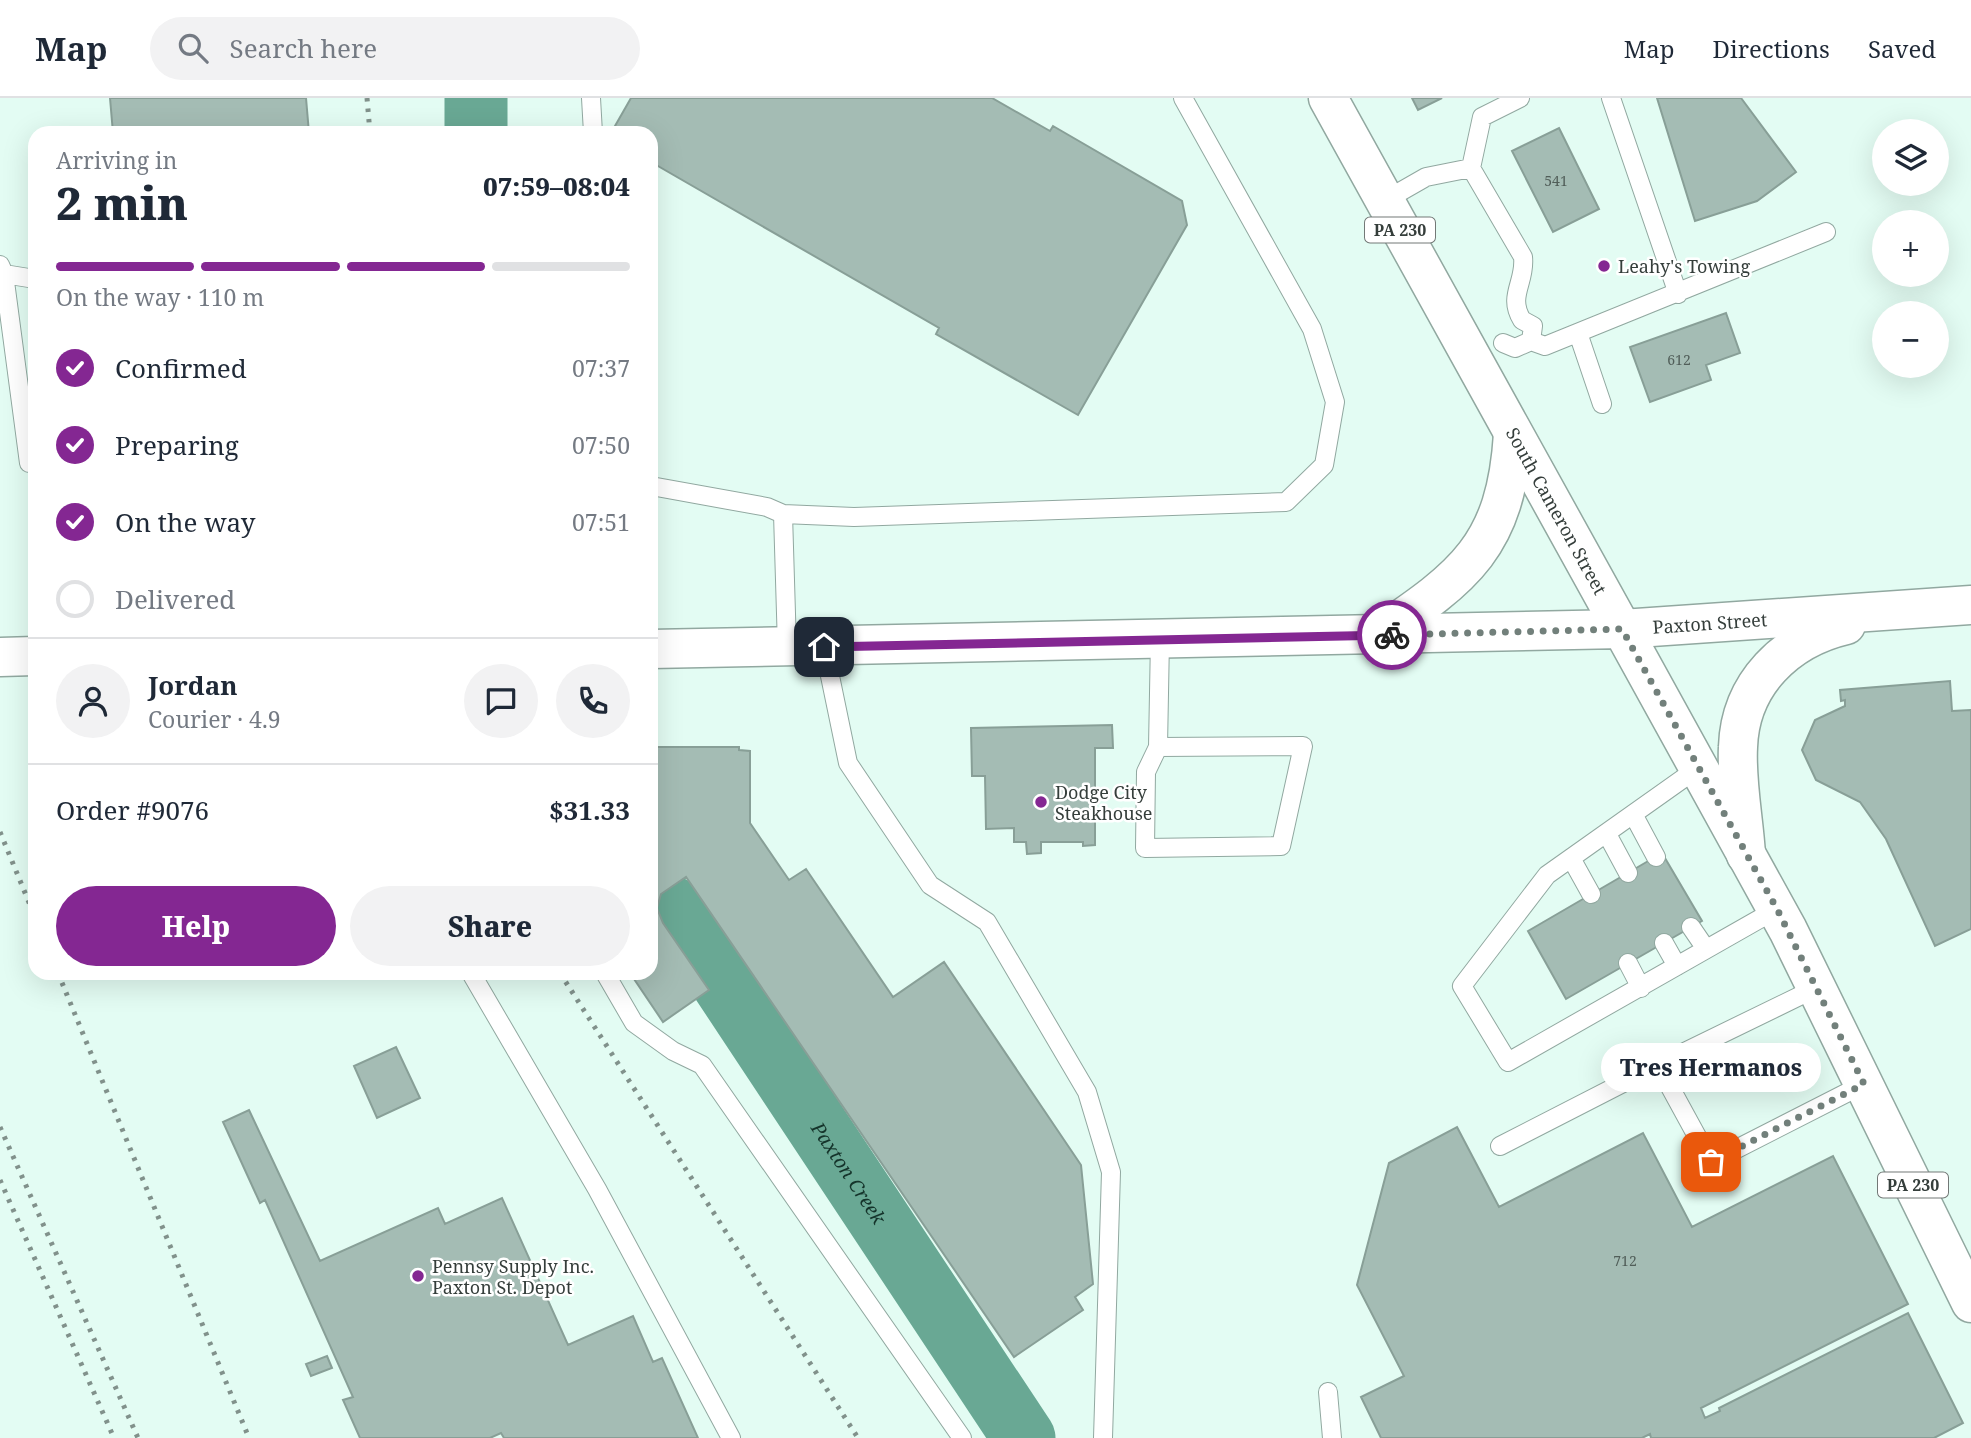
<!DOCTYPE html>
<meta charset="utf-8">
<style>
body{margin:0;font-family:"Noto Serif",serif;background:#f2f2f3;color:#1f2937;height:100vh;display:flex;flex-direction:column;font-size:26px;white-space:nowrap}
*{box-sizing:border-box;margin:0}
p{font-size:23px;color:#747a83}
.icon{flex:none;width:38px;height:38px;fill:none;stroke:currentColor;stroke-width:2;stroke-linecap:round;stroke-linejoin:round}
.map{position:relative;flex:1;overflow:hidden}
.side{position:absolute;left:28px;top:28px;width:630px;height:854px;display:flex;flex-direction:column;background:#fff;border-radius:21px;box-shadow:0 7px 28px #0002}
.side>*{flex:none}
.tools{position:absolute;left:1872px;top:21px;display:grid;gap:14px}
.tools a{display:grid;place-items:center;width:77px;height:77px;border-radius:50%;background:#fff;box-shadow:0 7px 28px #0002;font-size:35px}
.pin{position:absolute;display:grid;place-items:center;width:60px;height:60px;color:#fff;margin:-30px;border-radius:14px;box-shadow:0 4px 10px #0006}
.courier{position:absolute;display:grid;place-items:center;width:70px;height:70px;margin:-35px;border:5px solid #842792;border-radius:50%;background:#fff;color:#222;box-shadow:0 2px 9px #0007}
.bubble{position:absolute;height:49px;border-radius:24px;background:#fff;box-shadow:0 7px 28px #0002;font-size:23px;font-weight:800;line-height:49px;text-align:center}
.head em{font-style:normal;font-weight:800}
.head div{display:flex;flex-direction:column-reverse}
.head{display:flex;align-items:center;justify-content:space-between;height:119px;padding:0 28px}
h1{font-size:46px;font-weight:800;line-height:52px}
.bar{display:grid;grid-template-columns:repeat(4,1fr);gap:10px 7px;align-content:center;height:84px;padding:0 28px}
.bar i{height:9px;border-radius:5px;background:#e0e1e3}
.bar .current{background:#842792}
.bar p{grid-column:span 4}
.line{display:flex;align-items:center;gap:18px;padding:0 28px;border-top:2px solid #e0e1e3}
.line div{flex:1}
.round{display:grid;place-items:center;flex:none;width:74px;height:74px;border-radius:37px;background:#f2f2f3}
ol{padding:0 28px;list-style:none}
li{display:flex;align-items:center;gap:21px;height:77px}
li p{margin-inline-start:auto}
li .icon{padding:7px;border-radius:50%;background:#842792;color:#fff;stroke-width:4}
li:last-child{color:#747a83}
li i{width:38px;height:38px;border:4px solid #e0e1e3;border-radius:50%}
.action{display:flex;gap:14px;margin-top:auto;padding:14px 28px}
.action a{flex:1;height:80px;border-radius:42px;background:#842792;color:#fff;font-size:28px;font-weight:800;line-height:80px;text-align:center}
.action a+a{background:#f2f2f3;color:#1f2937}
header{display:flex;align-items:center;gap:42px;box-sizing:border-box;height:98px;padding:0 35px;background:#fff;border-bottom:2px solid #e0e1e3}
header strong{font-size:33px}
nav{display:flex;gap:38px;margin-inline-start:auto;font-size:24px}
.search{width:490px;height:63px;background:#f2f2f3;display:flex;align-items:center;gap:18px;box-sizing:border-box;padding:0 24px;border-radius:38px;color:#747a83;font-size:26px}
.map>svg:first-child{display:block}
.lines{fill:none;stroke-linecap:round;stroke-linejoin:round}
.river{stroke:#69a894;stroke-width:63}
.building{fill:#a4bcb4;stroke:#889f97;stroke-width:2}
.service-casing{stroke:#91a8a0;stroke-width:20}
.primary-casing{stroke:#91a8a0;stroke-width:41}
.trunk-casing{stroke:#91a8a0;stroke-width:41}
.service{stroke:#fff;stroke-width:18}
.primary{stroke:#fff;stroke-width:38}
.trunk{stroke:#fff;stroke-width:38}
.rail{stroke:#81918b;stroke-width:5;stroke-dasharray:3.5 7;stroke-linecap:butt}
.done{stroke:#72807b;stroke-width:7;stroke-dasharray:0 12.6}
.route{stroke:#842792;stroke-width:9}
.poi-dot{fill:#842792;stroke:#fff;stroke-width:2.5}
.labels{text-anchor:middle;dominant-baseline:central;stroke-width:5;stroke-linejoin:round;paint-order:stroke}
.number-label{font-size:14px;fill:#515e59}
.shield{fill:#fff;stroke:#727876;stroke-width:2}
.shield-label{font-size:16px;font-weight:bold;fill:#353e3b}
.poi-label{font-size:18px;fill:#353e3b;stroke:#fff;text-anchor:start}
.street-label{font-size:18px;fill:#353e3b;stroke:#fff}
.water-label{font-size:19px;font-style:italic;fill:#15342b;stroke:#fff}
</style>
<header>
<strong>Map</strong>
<div class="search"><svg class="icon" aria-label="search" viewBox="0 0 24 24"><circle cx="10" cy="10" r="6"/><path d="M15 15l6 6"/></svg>Search here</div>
<nav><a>Map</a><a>Directions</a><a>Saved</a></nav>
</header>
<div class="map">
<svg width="1971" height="1340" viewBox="0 0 1971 1340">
<rect width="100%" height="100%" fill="#e3fcf3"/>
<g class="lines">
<g class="river">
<path d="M476,0V35"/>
<path id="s1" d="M673,810L1024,1340"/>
</g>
</g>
<path class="building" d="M110,0H306L309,35H113Z
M631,0H992L1050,33L1053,28L1182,103L1187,127L1078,317L936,236L939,230L651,64V35H611Z
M1412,0H1442L1418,12Z
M1657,0H1741L1796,74L1757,103L1695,123Z
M1559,30L1599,111L1553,134L1512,53Z
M1726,215L1740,255L1706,267L1711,282L1650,304L1630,249Z
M1950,583L1952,613L1971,612V831L1935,848L1886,741L1860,704L1816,682L1802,652L1815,622L1845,608V602L1841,603L1840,592Z
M1112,627L1113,650H1095V747L1083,748V744H1041V755L1027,756L1026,744H1014V730L986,731L985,678H972L971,630Z
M653,649H739V652L750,653V725L789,782L806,771L893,899L944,864L1081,1067L1093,1186L1075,1199L1083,1212L1014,1259L686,779L661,796L657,810L663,825L709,892L663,924L630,875H651Z
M1662,755L1702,823L1566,901L1528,833Z
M396,949L420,1000L377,1020L354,968Z
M249,1012L320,1163L438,1110L445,1126L502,1100L568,1247L633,1218L653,1264L662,1260L698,1340H504L501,1335L490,1340H360L343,1302L353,1299L265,1102L260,1105L223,1024Z
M1457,1029L1499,1109L1643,1035L1692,1129L1833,1058L1908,1206L1701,1310L1705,1320L1720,1313L1719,1310L1908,1215L1963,1325L1934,1340H1651L1650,1336L1642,1340H1381L1361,1299L1404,1278L1357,1187L1389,1065Z
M327,1258L332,1270L311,1278L306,1266Z"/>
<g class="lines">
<defs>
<path id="service" d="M591,0L593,35
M1611,0L1678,196
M1471,70L1482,19L1520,0
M1384,103L1426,79L1471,70L1523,159C1526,184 1507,198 1522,222L1533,228L1531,243
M0,167L4,176L35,181
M4,176L29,365H35
M1578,235L1602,306
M1503,245L1515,250L1531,243L1545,248L1826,134
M651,388L767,409L783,416L787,549
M783,416L854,419L1286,404L1324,367L1335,304L1312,231L1183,0
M824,549L848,665L930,787L987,824L1087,994L1111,1074L1103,1340
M1158,649L1303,648L1281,748L1145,750L1146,674L1158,649L1160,541
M1698,670L1547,777L1462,888L1508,964L1777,811
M1633,716L1656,759
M1607,736L1628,775
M1571,760L1591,796
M1691,829L1706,851
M1664,845L1677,868
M1628,865L1641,890
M471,875L597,1091L731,1340
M605,875L634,925L673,953L702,967L962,1340
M1816,890L1658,967L1711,1064L1864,986
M1500,1048L1658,967
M1328,1294L1332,1340"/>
<path id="primary" d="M651,551L1622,531L1788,832L1971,1205
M0,559L35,558"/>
<g id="trunk">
<path id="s2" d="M1328,0L1622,531L1971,507"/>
<path d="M1378,537C1465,478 1506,448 1513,336"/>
<path d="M1746,757C1744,722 1736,684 1738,649C1740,586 1786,541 1846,527"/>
</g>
</defs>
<use href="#service" class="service-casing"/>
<use href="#primary" class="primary-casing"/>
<use href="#trunk" class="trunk-casing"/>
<use href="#service" class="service"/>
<use href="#primary" class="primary"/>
<use href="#trunk" class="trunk"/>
<path class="rail" d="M367,0L370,35
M0,734L35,819
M58,875L249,1340
M560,875L858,1340
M0,1029L138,1340
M0,1082L114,1340"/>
</g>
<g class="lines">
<path class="done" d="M1392,537L1622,531L1777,811L1864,986L1711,1064"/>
<path class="route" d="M824,549L1392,537"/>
</g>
<g class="poi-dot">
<circle cx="1604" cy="168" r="7"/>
<circle cx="1041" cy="704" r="7"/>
<circle cx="418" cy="1178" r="7"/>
</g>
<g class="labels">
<g class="number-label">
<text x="1556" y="82">541</text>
<text x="1679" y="261">612</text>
<text x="1625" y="1162">712</text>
</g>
<g class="shield">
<rect x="1365" y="119.5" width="70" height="25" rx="5"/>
<rect x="1878" y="1074.5" width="70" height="25" rx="5"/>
</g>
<g class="shield-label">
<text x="1400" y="132">PA 230</text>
<text x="1913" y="1087">PA 230</text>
</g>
<g class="poi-label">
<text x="1618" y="168">Leahy's Towing</text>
<text x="1055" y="694">Dodge City<tspan x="1055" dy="21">Steakhouse</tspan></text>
<text x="432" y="1168">Pennsy Supply Inc.<tspan x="432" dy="21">Paxton St. Depot</tspan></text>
</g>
<g class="street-label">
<text stroke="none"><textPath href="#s2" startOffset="472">South Cameron Street</textPath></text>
<text stroke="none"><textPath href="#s2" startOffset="695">Paxton Street</textPath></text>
</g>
<g class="water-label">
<text stroke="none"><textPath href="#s1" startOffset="318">Paxton Creek</textPath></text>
</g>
</g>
</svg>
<div class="tools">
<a><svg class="icon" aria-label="layers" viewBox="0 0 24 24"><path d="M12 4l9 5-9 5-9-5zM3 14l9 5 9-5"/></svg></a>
<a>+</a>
<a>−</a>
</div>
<div class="pin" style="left:1711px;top:1064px;background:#ea580c"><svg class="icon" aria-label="bag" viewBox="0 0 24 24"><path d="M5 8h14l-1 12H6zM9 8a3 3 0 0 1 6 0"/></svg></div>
<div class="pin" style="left:824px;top:549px;background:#1f2937"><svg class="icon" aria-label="home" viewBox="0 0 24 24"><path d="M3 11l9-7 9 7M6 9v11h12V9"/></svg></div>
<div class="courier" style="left:1392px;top:537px"><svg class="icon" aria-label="bike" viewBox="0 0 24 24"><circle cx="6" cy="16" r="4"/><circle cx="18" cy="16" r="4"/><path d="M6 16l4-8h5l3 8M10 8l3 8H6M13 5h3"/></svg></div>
<div class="bubble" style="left:1601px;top:945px;width:220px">Tres Hermanos</div>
<section class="side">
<div class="head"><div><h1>2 min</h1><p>Arriving in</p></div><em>07:59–08:04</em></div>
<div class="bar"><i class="current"></i><i class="current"></i><i class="current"></i><i></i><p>On the way · 110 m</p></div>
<ol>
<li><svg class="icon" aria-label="check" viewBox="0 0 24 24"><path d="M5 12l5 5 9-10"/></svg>Confirmed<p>07:37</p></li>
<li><svg class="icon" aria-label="check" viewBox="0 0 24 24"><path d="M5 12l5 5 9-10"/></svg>Preparing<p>07:50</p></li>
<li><svg class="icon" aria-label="check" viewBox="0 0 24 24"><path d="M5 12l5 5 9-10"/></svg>On the way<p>07:51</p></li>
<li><i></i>Delivered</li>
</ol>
<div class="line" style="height:126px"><a class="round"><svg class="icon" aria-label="person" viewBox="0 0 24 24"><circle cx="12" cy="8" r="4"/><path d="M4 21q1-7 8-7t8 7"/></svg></a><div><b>Jordan</b><p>Courier · 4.9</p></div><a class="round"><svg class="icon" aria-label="chat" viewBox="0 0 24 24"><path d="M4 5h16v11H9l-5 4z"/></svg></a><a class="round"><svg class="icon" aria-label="phone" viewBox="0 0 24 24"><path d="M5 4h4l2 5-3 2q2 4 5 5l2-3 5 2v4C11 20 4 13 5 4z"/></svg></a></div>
<div class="line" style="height:91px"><div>Order #9076</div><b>$31.33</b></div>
<div class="action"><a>Help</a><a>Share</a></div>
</section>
</div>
